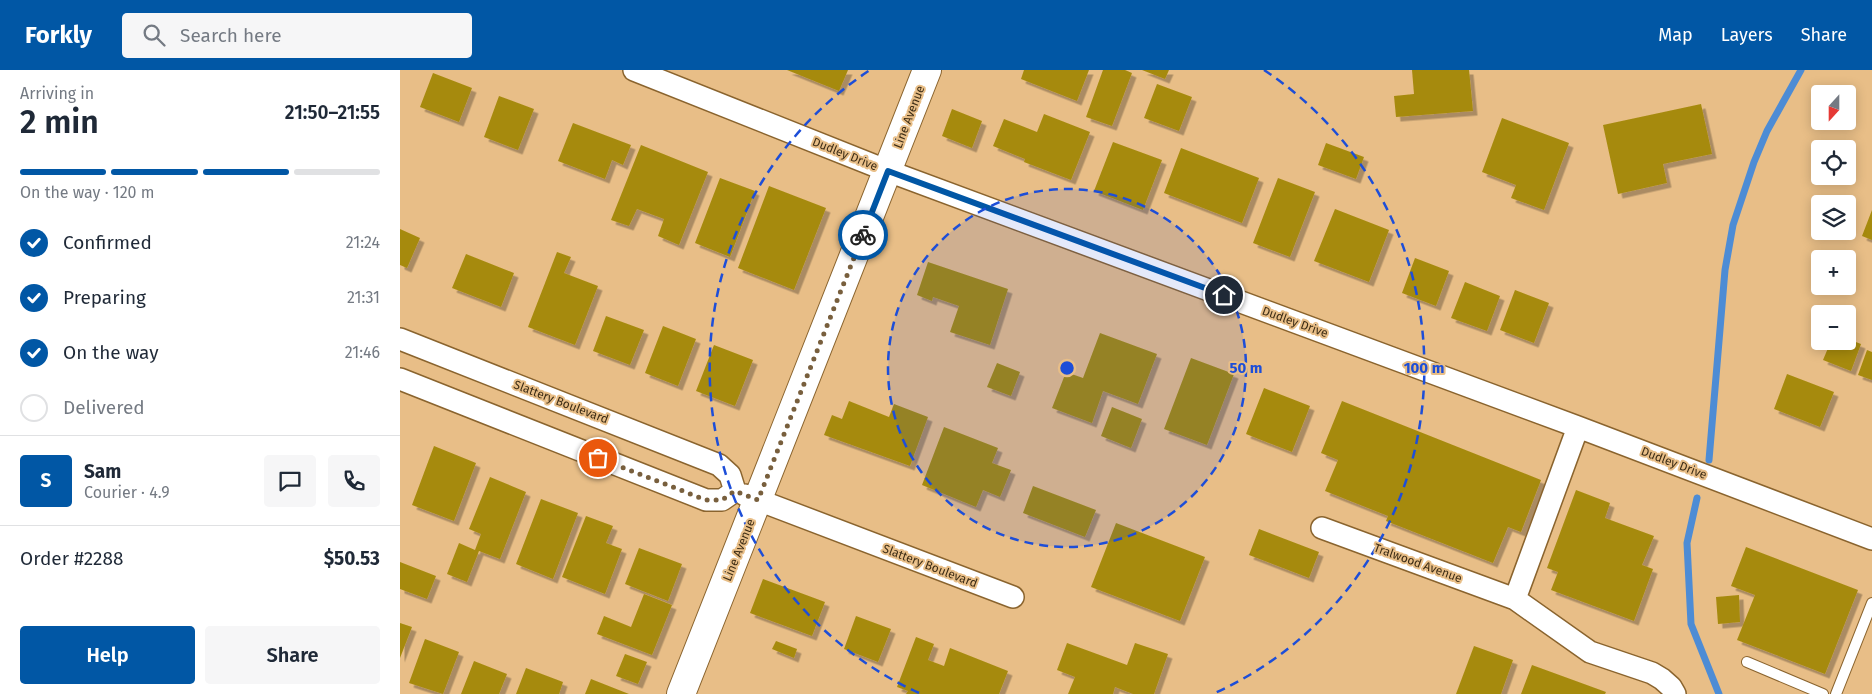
<!DOCTYPE html>
<meta charset="utf-8">
<style>
body{margin:0;font-family:"Fira Sans",sans-serif;background:#f6f6f7;color:#1f2937;height:100vh;display:flex;flex-direction:column;font-size:19px;white-space:nowrap}
*{box-sizing:border-box;margin:0}
p{font-size:16px;color:#747a83}
.icon{flex:none;width:28px;height:28px;fill:none;stroke:currentColor;stroke-width:2;stroke-linecap:round;stroke-linejoin:round}
.map{position:relative;flex:1;overflow:hidden}
.panel{display:flex;flex-direction:column;background:#fff;width:400px}
.panel>*{flex:none}
.needle{width:32px;rotate:201deg}
.fabs{position:absolute;left:1411px;top:15px;display:grid;gap:10px}
.fabs a{display:grid;place-items:center;width:45px;height:45px;border-radius:5px;background:#fff;box-shadow:0 2px 12px #0003;font-size:25px}
.pin{position:absolute;display:grid;place-items:center;width:42px;height:42px;color:#fff;margin:-21px;border:2px solid #fff;border-radius:50%;box-shadow:0 1px 5px #0007}
.courier{position:absolute;display:grid;place-items:center;width:50px;height:50px;margin:-25px;border:4px solid #0157a5;border-radius:50%;background:#fff;color:#222;box-shadow:0 1px 6px #0007}
.headline em{font-style:normal;font-weight:600}
.headline div{display:flex;flex-direction:column-reverse}
.headline{display:flex;align-items:center;justify-content:space-between;height:85px;padding:0 20px}
h1{font-size:32px;font-weight:600;line-height:38px}
.bar{display:grid;grid-template-columns:repeat(4,1fr);gap:8px 5px;align-content:center;height:60px;padding:0 20px}
.bar i{height:6px;border-radius:4px;background:#e0e1e3}
.bar .on{background:#0157a5}
.bar p{grid-column:span 4}
.line{display:flex;align-items:center;gap:12px;padding:0 20px;border-top:1px solid #e0e1e3}
.line div{flex:1}
.round{display:grid;place-items:center;flex:none;width:52px;height:52px;border-radius:5px;background:#f6f6f7}
ol{padding:0 20px;list-style:none}
li{display:flex;align-items:center;gap:15px;height:55px}
li p{margin-inline-start:auto}
li .icon{padding:5px;border-radius:50%;background:#0157a5;color:#fff;stroke-width:4}
li:last-child{color:#747a83}
li i{width:28px;height:28px;border:2px solid #e0e1e3;border-radius:50%}
.button{display:flex;gap:10px;margin-top:auto;padding:10px 20px}
.button a{flex:1;height:58px;border-radius:5px;background:#0157a5;color:#fff;font-size:20px;font-weight:600;line-height:58px;text-align:center}
.button a+a{background:#f6f6f7;color:#1f2937}
header{display:flex;align-items:center;gap:30px;box-sizing:border-box;height:70px;padding:0 25px;background:#0157a5;color:#fff}
header strong{font-size:24px}
nav{display:flex;gap:28px;margin-inline-start:auto;font-size:18px}
.search{width:350px;height:45px;background:#f6f6f7;display:flex;align-items:center;gap:12px;box-sizing:border-box;padding:0 18px;border-radius:5px;color:#747a83;font-size:19px}
main{display:flex;flex:1;min-height:0}
.map>svg:first-child{display:block}
.lines{fill:none;stroke-linecap:round;stroke-linejoin:round}
.stream{stroke:#4d8cd5;stroke-width:7}
.building{fill:#a68a0d;filter:url(#shadow)}
.lane-casing{stroke:#8a642e;stroke-width:12}
.street-casing{stroke:#8a642e;stroke-width:24}
.secondary-casing{stroke:#8a642e;stroke-width:30}
.lane{stroke:#fff;stroke-width:10}
.street{stroke:#fff;stroke-width:21}
.secondary{stroke:#fff;stroke-width:28}
.done{stroke:#785f3d;stroke-width:5;stroke-dasharray:0 9}
.route{stroke:#0157a5;stroke-width:6}
.ring{fill:none;stroke:#1d4ed8;stroke-width:2.5;stroke-dasharray:9 6}
.labels{text-anchor:middle;dominant-baseline:central;stroke-width:4;stroke-linejoin:round;paint-order:stroke}
.street-label{font-size:12px;fill:#3c2c15;stroke:#e8be87}
.centre{fill:#1d4ed8;stroke:#e8be87;stroke-width:2.5}
.ring-label{font-size:15px;text-anchor:middle;font-weight:bold;fill:#1d4ed8;stroke:#e8be87;stroke-width:4;stroke-linejoin:round;paint-order:stroke}
</style>
<header>
<strong>Forkly</strong>
<div class="search"><svg class="icon" aria-label="search" viewBox="0 0 24 24"><circle cx="10" cy="10" r="6"/><path d="M15 15l6 6"/></svg>Search here</div>
<nav><a>Map</a><a>Layers</a><a>Share</a></nav>
</header>
<main>
<section class="panel">
<div class="headline"><div><h1>2 min</h1><p>Arriving in</p></div><em>21:50–21:55</em></div>
<div class="bar"><i class="on"></i><i class="on"></i><i class="on"></i><i></i><p>On the way · 120 m</p></div>
<ol>
<li><svg class="icon" aria-label="check" viewBox="0 0 24 24"><path d="M5 12l5 5 9-10"/></svg>Confirmed<p>21:24</p></li>
<li><svg class="icon" aria-label="check" viewBox="0 0 24 24"><path d="M5 12l5 5 9-10"/></svg>Preparing<p>21:31</p></li>
<li><svg class="icon" aria-label="check" viewBox="0 0 24 24"><path d="M5 12l5 5 9-10"/></svg>On the way<p>21:46</p></li>
<li><i></i>Delivered</li>
</ol>
<div class="line" style="height:90px"><b class="round" style="background:#0157a5;color:#fff">S</b><div><b>Sam</b><p>Courier · 4.9</p></div><a class="round"><svg class="icon" aria-label="chat" viewBox="0 0 24 24"><path d="M4 5h16v11H9l-5 4z"/></svg></a><a class="round"><svg class="icon" aria-label="phone" viewBox="0 0 24 24"><path d="M5 4h4l2 5-3 2q2 4 5 5l2-3 5 2v4C11 20 4 13 5 4z"/></svg></a></div>
<div class="line" style="height:65px"><div>Order #2288</div><b>$50.53</b></div>
<div class="button"><a>Help</a><a>Share</a></div>
</section>
<div class="map">
<svg width="1472" height="624" viewBox="0 0 1472 624">
<defs>
<filter id="shadow"><feDropShadow dx="4.5" dy="4.5" stdDeviation="0" flood-color="#0004"/></filter>
</defs>
<rect width="100%" height="100%" fill="#e8be87"/>
<g class="lines">
<path class="stream" d="M1309,390L1325,200L1333,155L1354,92L1367,61L1401,0
M1297,428L1287,473L1291,554L1319,624"/>
</g>
<path class="building" d="M387,0H448L439,21Z
M624,0H689L677,31L621,9Z
M703,0H725L732,3L712,56L686,47Z
M742,0H769L765,9Z
M1012,0H1069L1073,41L996,47L994,26L1014,24Z
M33,3L72,18L59,52L20,37Z
M757,14L792,27L779,61L744,48Z
M99,26L134,39L118,80L84,67Z
M1301,34L1312,84L1263,94L1267,113L1218,124L1203,55Z
M552,39L582,51L572,78L542,66Z
M644,44L690,62L671,110L624,92L625,89L593,76L604,49L637,62Z
M1102,48L1169,73L1144,140L1111,128L1116,115L1082,102Z
M173,53L231,75L223,95L212,90L205,109L158,91Z
M713,72L762,90L743,140L694,121Z
M926,73L964,87L956,109L918,95Z
M241,75L308,102L279,175L258,166L264,149L237,139L229,156L211,150Z
M781,78L859,108L842,153L764,123Z
M320,108L355,121L330,187L295,173Z
M878,108L915,122L890,187L853,173Z
M369,116L426,138L394,220L338,198Z
M935,139L989,160L969,212L914,191Z
M1472,140V170L1462,166Z
M0,159L20,168L7,198L0,195Z
M157,182L171,187L164,203L198,216L175,275L128,257Z
M66,184L114,203L101,237L52,218Z
M1015,188L1049,201L1036,236L1002,223Z
M528,192L608,219L590,275L550,262L559,236L533,227L532,231L517,225Z
M1065,212L1100,226L1087,261L1051,248Z
M1115,220L1149,233L1134,273L1100,260Z
M206,246L244,260L230,295L193,281Z
M263,256L296,269L278,316L245,303Z
M700,263L757,284L738,334L703,321L692,353L652,338L666,302L683,308Z
M1448,269L1461,274L1451,301L1423,290L1431,271H1448Z
M314,275L353,290L335,336L296,321Z
M1467,280L1472,282V310L1458,305Z
M791,288L834,304L807,375L764,359Z
M597,293L620,302L611,326L587,317Z
M1387,304L1434,322L1420,357L1374,339Z
M864,318L910,336L892,382L846,364Z
M449,331L489,347L494,334L528,347L510,396L424,365L432,345L442,349Z
M942,331L1141,410L1121,462L1108,457L1093,493L986,451L988,446L925,421L938,390L921,383Z
M712,337L742,349L731,378L701,366Z
M544,357L598,378L592,393L611,400L600,427L583,420L576,437L522,415Z
M34,376L76,393L54,451L12,435Z
M90,407L126,422L100,489L79,481L67,512L47,504L59,473L75,480L81,464L69,459Z
M633,416L696,440L685,467L623,443Z
M1176,420L1210,433L1205,448L1254,466L1242,495L1253,499L1234,551L1151,520L1158,502L1147,498Z
M141,429L178,443L153,509L116,494Z
M186,446L213,456L206,473L222,479L205,524L162,507Z
M716,453L805,487L780,551L691,517Z
M859,459L919,482L909,508L849,485Z
M1346,477L1458,520L1425,604L1337,570L1355,525L1331,516Z
M239,478L282,494L268,531L225,514Z
M0,492L36,506L27,529L0,519Z
M363,509L425,532L412,566L350,543Z
M244,524L272,535L252,585L197,564L204,546L231,557Z
M1339,525L1340,552L1318,554L1316,527Z
M456,546L491,559L478,592L444,579Z
M0,553L12,557L0,588Z
M516,567L534,574L528,590L544,596L550,578L608,601L599,624H506L508,621L497,617Z
M25,569L59,582L43,624L9,613Z
M376,571L397,579L394,588L372,579Z
M667,573L727,595L735,573L768,584L754,624H733L715,617L713,624H668L675,607L657,600Z
M1074,576L1113,590L1101,624H1056Z
M225,584L247,592L238,614L216,606Z
M74,591L107,604L99,624H61Z
M1132,595L1206,622L1205,624H1121Z
M126,598L163,612L159,624H116Z
M191,609L229,624H185Z"/>
<g class="lines">
<defs>
<path id="lane" d="M1347,592L1423,624
M1436,624L1472,533"/>
<path id="street" d="M234,0L488,101L1178,357L1472,469
M0,269L319,395L330,405L335,421
M0,309L306,430H322L335,421
M345,425L613,527
M922,458L1115,529L1190,582L1252,603L1262,609L1271,617L1275,624
M1115,529L1178,357"/>
<path id="secondary" d="M281,624L527,0"/>
</defs>
<use href="#lane" class="lane-casing"/>
<use href="#street" class="street-casing"/>
<use href="#secondary" class="secondary-casing"/>
<use href="#lane" class="lane"/>
<use href="#street" class="street"/>
<use href="#secondary" class="secondary"/>
</g>
<g class="lines">
<path class="done" d="M198,388L306,430H322L335,421L358,430L463,165"/>
<path class="route" d="M463,165L488,101L824,225"/>
</g>
<circle cx="667" cy="298" r="179" fill="#1d4ed8" fill-opacity=".12"/>
<g class="ring">
<circle cx="667" cy="298" r="179"/>
<path d="M519 623A357 357 0 0 1 470 0M864 0A357 357 0 0 1 815 623"/>
</g>
<g class="labels">
<g class="street-label">
<text transform="translate(509 47) rotate(-69)">Line Avenue</text>
<text transform="translate(445 84) rotate(22)">Dudley Drive</text>
<text transform="translate(895 252) rotate(20)">Dudley Drive</text>
<text transform="translate(161 332) rotate(21)">Slattery Boulevard</text>
<text transform="translate(1274 393) rotate(21)">Dudley Drive</text>
<text transform="translate(339 480) rotate(-68)">Line Avenue</text>
<text transform="translate(1018 493) rotate(20)">Tralwood Avenue</text>
<text transform="translate(530 496) rotate(21)">Slattery Boulevard</text>
</g>
</g>
<circle cx="667" cy="298" r="8" class="centre"/>
<g class="ring-label">
<text x="846" y="303">50 m</text>
<text x="1024" y="303">100 m</text>
</g>
</svg>
<div class="fabs">
<a><svg class="needle" viewBox="-14 -14 28 28"><path d="M0-13l5 13h-10z" fill="#e53935"/><path d="M0 13l5-13h-10z" fill="#747a83"/></svg></a>
<a><svg class="icon" aria-label="locate" viewBox="0 0 24 24"><circle cx="12" cy="12" r="6"/><path d="M12 2v4M12 18v4M2 12h4M18 12h4"/></svg></a>
<a><svg class="icon" aria-label="layers" viewBox="0 0 24 24"><path d="M12 4l9 5-9 5-9-5zM3 14l9 5 9-5"/></svg></a>
<a>+</a>
<a>−</a>
</div>
<div class="pin" style="left:198px;top:388px;background:#ea580c"><svg class="icon" aria-label="bag" viewBox="0 0 24 24"><path d="M5 8h14l-1 12H6zM9 8a3 3 0 0 1 6 0"/></svg></div>
<div class="pin" style="left:824px;top:225px;background:#1f2937"><svg class="icon" aria-label="home" viewBox="0 0 24 24"><path d="M3 11l9-7 9 7M6 9v11h12V9"/></svg></div>
<div class="courier" style="left:463px;top:165px"><svg class="icon" aria-label="bike" viewBox="0 0 24 24"><circle cx="6" cy="16" r="4"/><circle cx="18" cy="16" r="4"/><path d="M6 16l4-8h5l3 8M10 8l3 8H6M13 5h3"/></svg></div>
</div>
</main>
